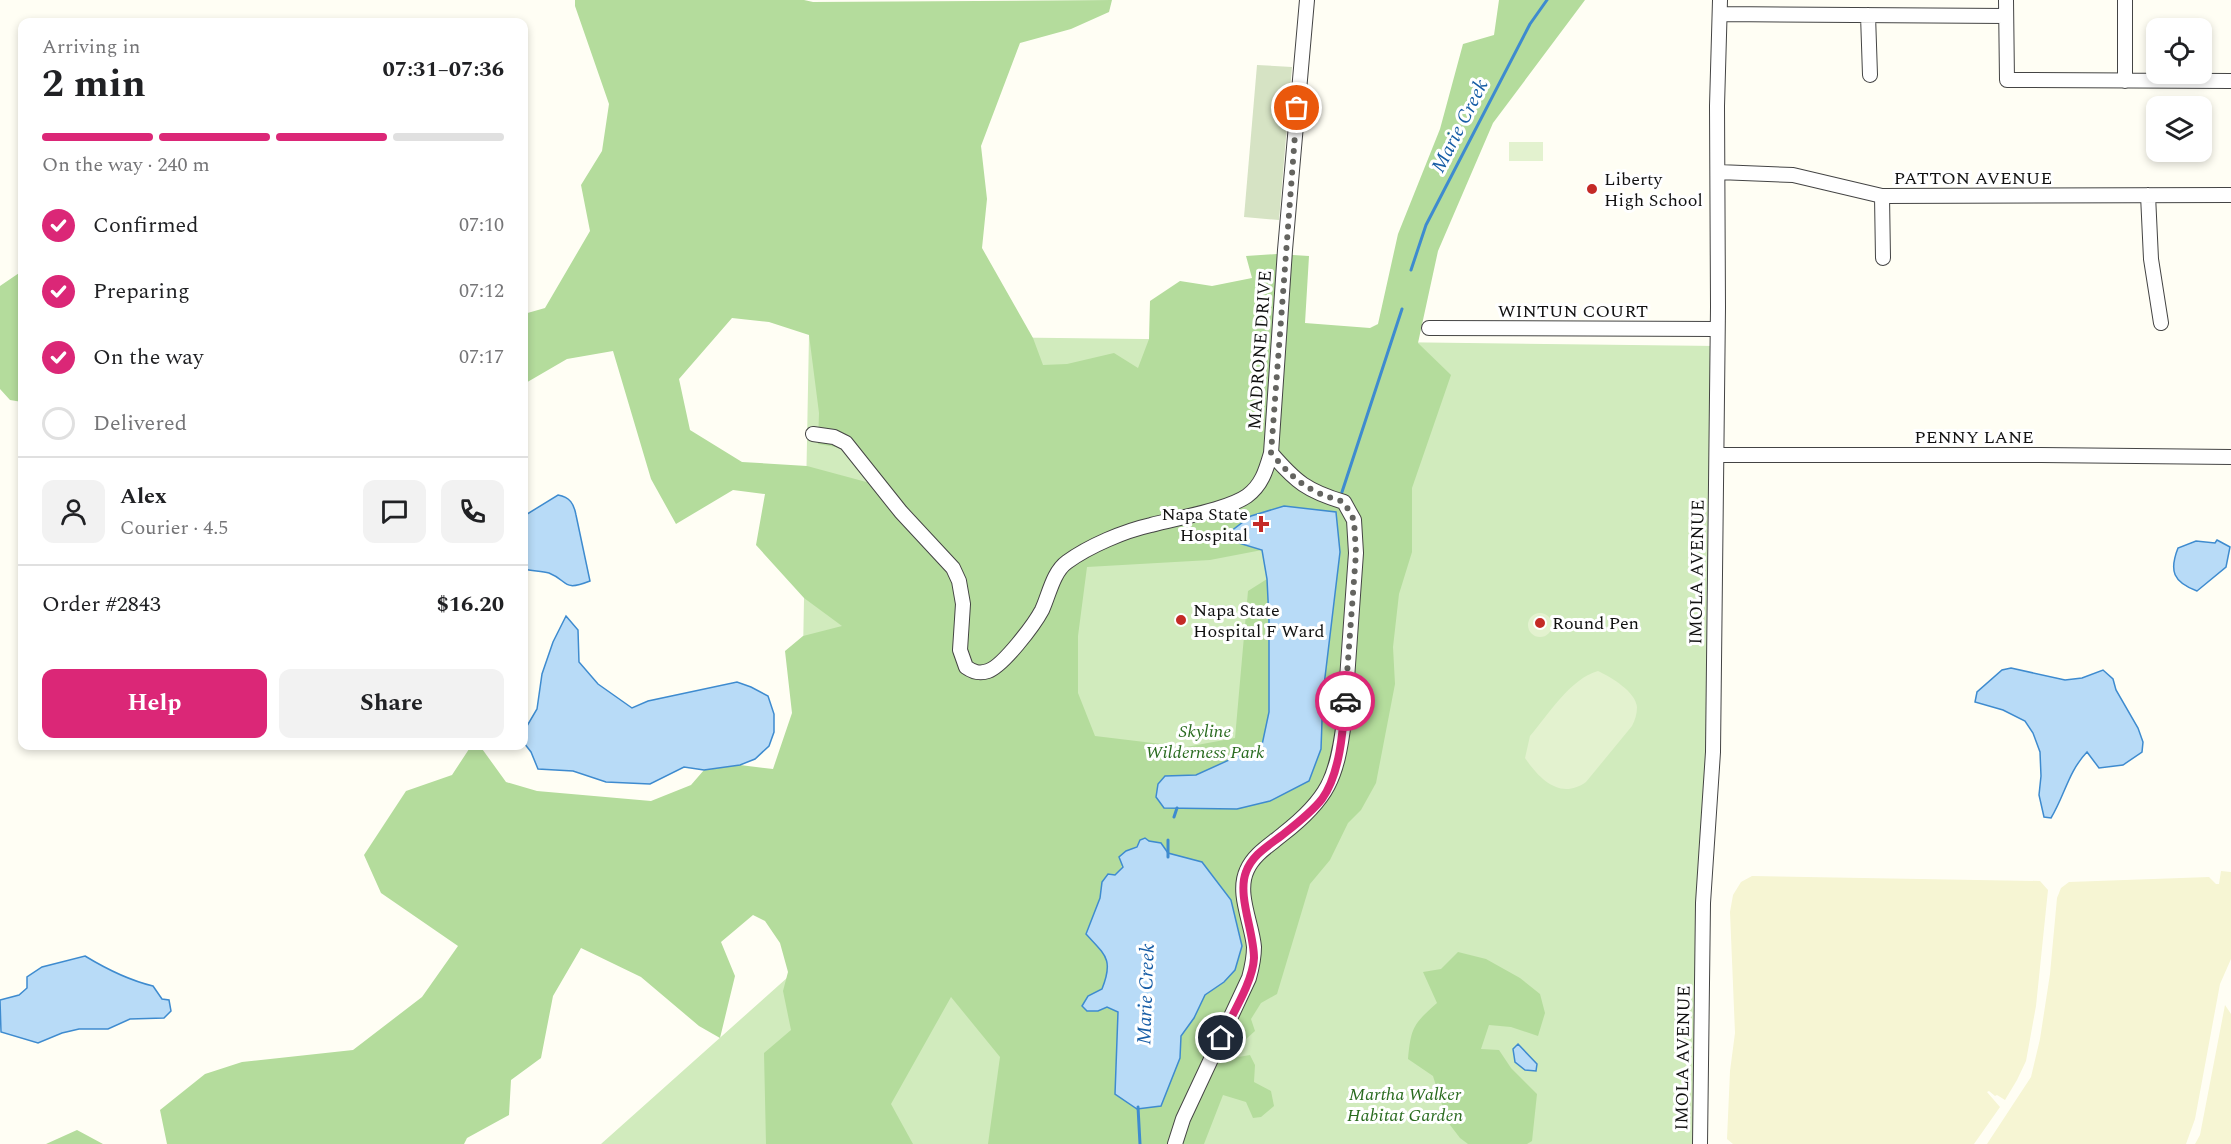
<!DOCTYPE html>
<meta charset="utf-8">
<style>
body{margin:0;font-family:Spectral,serif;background:#f2f2f2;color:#202124;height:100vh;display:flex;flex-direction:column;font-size:22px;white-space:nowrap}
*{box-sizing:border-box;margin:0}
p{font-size:20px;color:#757577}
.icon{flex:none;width:33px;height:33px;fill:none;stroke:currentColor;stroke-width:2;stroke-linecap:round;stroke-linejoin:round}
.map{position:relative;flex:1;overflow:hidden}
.drawer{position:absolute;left:18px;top:18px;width:510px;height:732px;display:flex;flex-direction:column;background:#fff;border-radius:12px;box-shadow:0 3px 9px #0003}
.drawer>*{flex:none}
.buttons{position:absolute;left:2146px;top:18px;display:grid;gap:12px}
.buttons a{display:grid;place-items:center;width:66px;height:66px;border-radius:12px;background:#fff;box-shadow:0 3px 9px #0003;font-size:30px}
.pin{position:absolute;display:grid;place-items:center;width:51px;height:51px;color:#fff;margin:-26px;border:3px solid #fff;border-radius:50%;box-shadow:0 2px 6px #0007}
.courier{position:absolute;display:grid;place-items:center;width:60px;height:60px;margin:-30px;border:4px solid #db2777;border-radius:50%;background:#fff;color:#222;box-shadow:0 2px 8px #0007}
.overview em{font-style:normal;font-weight:700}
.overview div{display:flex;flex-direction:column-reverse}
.overview{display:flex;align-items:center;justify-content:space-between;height:102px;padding:0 24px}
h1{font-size:39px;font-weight:700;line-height:45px}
.bar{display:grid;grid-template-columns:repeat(4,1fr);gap:9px 6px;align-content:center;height:72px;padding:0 24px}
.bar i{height:8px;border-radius:4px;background:#e0e0e0}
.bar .active{background:#db2777}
.bar p{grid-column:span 4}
.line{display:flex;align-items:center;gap:15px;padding:0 24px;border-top:2px solid #e0e0e0}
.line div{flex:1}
.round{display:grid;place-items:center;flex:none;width:63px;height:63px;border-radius:12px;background:#f2f2f2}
ol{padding:0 24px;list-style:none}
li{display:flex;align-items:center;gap:18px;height:66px}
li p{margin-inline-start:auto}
li .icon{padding:6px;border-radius:50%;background:#db2777;color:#fff;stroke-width:4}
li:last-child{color:#757577}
li i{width:33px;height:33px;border:3px solid #e0e0e0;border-radius:50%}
.primary-button{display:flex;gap:12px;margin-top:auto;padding:12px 24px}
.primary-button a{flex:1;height:69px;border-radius:12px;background:#db2777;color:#fff;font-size:24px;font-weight:700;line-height:69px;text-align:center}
.primary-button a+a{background:#f2f2f2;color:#202124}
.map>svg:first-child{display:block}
.farmland{fill:#f6f5d3}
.green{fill:#d1ebbd}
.forest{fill:#b4dc9c;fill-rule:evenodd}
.cemetery{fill:#d6e3c4}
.pitch{fill:#e3f2cf}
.water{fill:#b8dbf7;stroke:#3e8bcf;stroke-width:1.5}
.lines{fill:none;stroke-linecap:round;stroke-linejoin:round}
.stream{stroke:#3e8bcf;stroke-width:3}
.minor-casing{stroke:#444;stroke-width:16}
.minor{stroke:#fff;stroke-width:14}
.done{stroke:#646460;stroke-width:6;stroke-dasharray:0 10.8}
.route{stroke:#db2777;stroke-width:8}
.poi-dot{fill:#c42a26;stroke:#fff;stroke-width:2}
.labels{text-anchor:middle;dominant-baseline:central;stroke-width:6;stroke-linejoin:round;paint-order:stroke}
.street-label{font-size:18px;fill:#111;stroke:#fff}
.poi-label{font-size:18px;fill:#111;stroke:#fff;text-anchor:start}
.park-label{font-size:18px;font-style:italic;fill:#296b1f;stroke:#fff}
.water-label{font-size:20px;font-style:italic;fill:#175da6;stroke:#fff}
</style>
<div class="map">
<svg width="2231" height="1144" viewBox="0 0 2231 1144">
<rect width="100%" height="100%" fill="#fffef4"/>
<path class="farmland" d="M2221,871L2231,872V959L2220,984L2195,1119L2186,1144H1987L2031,1077L2040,1039L2050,974L2057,898L2061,888L2069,882L2209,877L2216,884H2219Z
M1752,876L2040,881L2048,890L2036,1006L2026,1061L2017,1080L2005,1100L1997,1095L1995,1096L1989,1091L1987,1092L2000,1107L1974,1144H1733L1727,1139L1730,1071L1735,1033L1730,912L1733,895L1741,882Z
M2225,1005L2231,1014V1144H2195L2200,1135Z"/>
<path class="green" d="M809,335L1717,346L1700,1144H601L797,969Z"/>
<path class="forest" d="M575,0H804L813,2L1112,0L1109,12L1071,29L1020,43L981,146L987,199L982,248L1033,338L1043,365L1067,364L1114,353L1138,368L1149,339L1150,301L1180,281L1212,286L1252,278L1246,256L1277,254L1309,256L1305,323L1370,328L1378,324L1398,234L1440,129L1463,44L1494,35L1499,0H1585L1493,123L1438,251L1418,343L1451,375L1412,488V552L1399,594L1393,647L1395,684L1376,783L1361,810L1348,823L1330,860L1310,884L1277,994L1261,1003L1251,1019L1255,1031L1245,1040L1236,1042L1227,1059L1250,1055L1255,1065L1254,1082L1271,1091L1274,1106L1261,1117L1253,1118L1246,1102L1223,1095L1204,1144H988L1000,1057L951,997L891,1104L913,1144H766L764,1053L791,1030L783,991L788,972L780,943L765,921L753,915L721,942L735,976L720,1038L699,1026L641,977L581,948L553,996L541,1058L511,1080L509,1115L467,1138L464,1144H167L160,1110L205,1074L242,1062L353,1050L422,997L458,946L381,893L364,855L406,791L452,775L471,746H480L506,782L537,791L651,801L691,785L704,770L740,765L773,769L792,713L785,651L803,636L842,626L804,598L756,545L765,494L733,490L676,524L651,479L613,351L567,359L524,384V314L545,308L590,231L581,185L602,151L609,104L575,6ZM732,318L769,322L809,335L819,413L818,444L842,448L870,483L807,466L742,462L690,430L679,379ZM1284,506L1336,512L1321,749L1237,809L1170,808L1164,776L1196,775L1262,745L1269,712V620L1267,579L1248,591L1235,738L1186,747L1095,736L1078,693V636L1087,567L1210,560L1262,550L1223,538ZM1149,841L1161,843L1168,853L1202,862L1224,982L1205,995L1194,1018L1181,1036L1180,1058L1161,1106L1137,1109L1119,1032L1118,1012L1107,1007L1098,1011L1088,996L1103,989C1114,959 1105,955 1086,933L1100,898L1102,882C1120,873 1122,870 1126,851Z
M22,271V402L10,400L0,389V286Z
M1458,952L1486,959L1520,978L1540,994L1545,1013L1538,1036L1511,1027L1489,1025L1481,1049L1499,1050L1511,1068L1537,1094L1532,1141L1527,1144H1468L1460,1138L1447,1121L1433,1076L1408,1059C1411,1028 1413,1024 1437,1003L1423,972L1441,969Z
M77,1130L103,1144H46Z"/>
<path class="cemetery" d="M1257,65L1292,67L1279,220L1244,217Z"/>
<path class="pitch" d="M1509,142H1543V161H1509Z
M1528 625a12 12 0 1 1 24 0a12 12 0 1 1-24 0Z
M1598,671C1611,677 1636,692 1637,707C1637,714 1635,720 1632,726L1586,782C1561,800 1540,780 1525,758L1530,736C1548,715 1571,678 1598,671Z"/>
<path class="water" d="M558,495C570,497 574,504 576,515L590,581C562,592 569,581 549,573C541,571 531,571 524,569V516Z
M1284,506L1336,512L1340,552L1323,694L1321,749L1309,781L1270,801L1237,809L1164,808L1156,797L1158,784L1165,776L1196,775L1262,745L1269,712V620L1267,579L1262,550L1222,538L1251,516Z
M2217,540L2230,547L2226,567L2197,591C2173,582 2169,571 2178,548L2196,541L2215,543Z
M566,616L578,630L579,662L598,684L632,708L648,701L737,682L751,687L768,696L774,714V732L769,746L755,759L740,765L704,770L684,767L650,784L606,782L573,771L538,769L531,752L524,743V731L537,709L542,674L553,642Z
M2011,668L2065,680L2082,678L2103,670L2113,679L2116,690L2138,728L2143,742L2142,752L2123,765L2099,768L2087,752C2068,772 2065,795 2051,818L2044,817L2039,795L2041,776L2040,752L2033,733L2025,721L2003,710L1975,702L1977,692L2002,670Z
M1145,838L1149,841L1161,843L1168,853L1202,862L1231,900L1242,946L1235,970L1224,982L1205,995L1194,1018L1181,1036L1180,1058L1161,1106L1137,1109L1115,1094L1118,1012L1107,1007L1098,1011H1087L1082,1006L1088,996L1102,989C1114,959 1105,955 1086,934L1100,898L1102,882L1108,874L1115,875L1123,867L1119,857L1126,851L1137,847L1140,840Z
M85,956C108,970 128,980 153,986L162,999L169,1000L171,1011L164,1018L130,1019L108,1029H79L62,1033L38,1043L1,1032L0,1000L19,995L27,988V977L42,967Z
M1518,1044L1537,1064L1536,1071L1525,1070L1515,1062L1513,1049Z"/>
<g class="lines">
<path class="stream" d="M1411,270L1426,225L1530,24L1547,0
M1342,492L1402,309
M1174,817L1177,808
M1168,857V840
M1138,1107L1140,1144"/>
<defs>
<path id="minor" d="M2006,0L2007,80L2231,81
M2125,0V81
M1720,14L2006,16
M1868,15L1870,75
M1718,172L1793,175L1882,196L2231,195
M2148,195L2151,259L2161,323
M1882,196L1883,258
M1429,328L1717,329
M813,434L834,437L846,443L901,512L953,568L959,581L963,604L960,650L966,667C973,672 979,674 988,671C1003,666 1034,625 1042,610C1049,595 1053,572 1067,562C1089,546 1124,531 1151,525C1176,518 1227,510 1247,496C1262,485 1266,470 1271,453
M1717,455H2041L2231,457
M1175,1144L1183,1119L1249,978C1252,967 1254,958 1254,947C1252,923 1236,893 1247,870C1254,854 1270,845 1283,834C1328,799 1337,778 1344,721L1356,553L1354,520L1344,502C1307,491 1296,482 1271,453L1285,250L1307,0
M1700,1144L1703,903L1713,752L1718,307L1717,106L1720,0"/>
</defs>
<use href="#minor" class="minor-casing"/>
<use href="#minor" class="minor"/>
</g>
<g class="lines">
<path class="done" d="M1297,108L1271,453C1296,482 1307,491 1344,502L1354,520L1356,553L1345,701"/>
<path class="route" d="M1221,1038C1231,1016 1253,982 1254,958C1254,932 1237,895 1246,872C1252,855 1268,846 1281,836C1295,825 1311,813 1322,799C1340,774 1343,731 1345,701"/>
</g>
<g class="poi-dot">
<circle cx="1592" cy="189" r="6"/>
<path d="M1258 515h6v6h6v6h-6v6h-6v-6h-6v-6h6z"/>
<circle cx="1181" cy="620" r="6"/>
<circle cx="1540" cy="623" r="6"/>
</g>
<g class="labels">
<g class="street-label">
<text x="1973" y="178">PATTON AVENUE</text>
<text x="1573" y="311">WINTUN COURT</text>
<text transform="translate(1260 350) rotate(-86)">MADRONE DRIVE</text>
<text x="1974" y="437">PENNY LANE</text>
<text transform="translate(1697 572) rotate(-89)">IMOLA AVENUE</text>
<text transform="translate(1683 1058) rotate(-89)">IMOLA AVENUE</text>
</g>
<g class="poi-label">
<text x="1604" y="179">Liberty<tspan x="1604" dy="21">High School</tspan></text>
<text x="1248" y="514" text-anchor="end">Napa State<tspan x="1248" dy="21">Hospital</tspan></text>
<text x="1193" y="610">Napa State<tspan x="1193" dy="21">Hospital F Ward</tspan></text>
<text x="1552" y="623">Round Pen</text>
</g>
<g class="park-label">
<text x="1205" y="731">Skyline<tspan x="1205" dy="21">Wilderness Park</tspan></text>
<text x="1405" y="1094">Martha Walker<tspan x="1405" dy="21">Habitat Garden</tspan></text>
</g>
<g class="water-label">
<text transform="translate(1460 126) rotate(-63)">Marie Creek</text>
<text transform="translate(1146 994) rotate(-88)">Marie Creek</text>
</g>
</g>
</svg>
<div class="buttons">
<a><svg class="icon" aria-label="locate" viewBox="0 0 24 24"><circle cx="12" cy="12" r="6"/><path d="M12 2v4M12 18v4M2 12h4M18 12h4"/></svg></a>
<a><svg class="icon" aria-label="layers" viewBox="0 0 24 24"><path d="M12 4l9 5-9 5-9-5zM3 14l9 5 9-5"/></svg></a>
</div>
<div class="pin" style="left:1297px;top:108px;background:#ea580c"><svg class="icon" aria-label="bag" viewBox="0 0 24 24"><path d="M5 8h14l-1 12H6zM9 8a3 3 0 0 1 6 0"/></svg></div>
<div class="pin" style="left:1221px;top:1038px;background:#1f2937"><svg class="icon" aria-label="home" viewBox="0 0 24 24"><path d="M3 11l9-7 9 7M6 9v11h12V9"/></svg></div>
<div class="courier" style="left:1345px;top:701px"><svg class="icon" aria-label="car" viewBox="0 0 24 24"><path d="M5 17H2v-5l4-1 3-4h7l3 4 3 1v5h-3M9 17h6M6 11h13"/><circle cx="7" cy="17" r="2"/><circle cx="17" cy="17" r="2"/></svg></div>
<section class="drawer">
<div class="overview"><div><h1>2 min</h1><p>Arriving in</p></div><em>07:31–07:36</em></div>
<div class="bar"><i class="active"></i><i class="active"></i><i class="active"></i><i></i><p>On the way · 240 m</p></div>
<ol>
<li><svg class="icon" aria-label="check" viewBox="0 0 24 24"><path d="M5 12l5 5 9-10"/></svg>Confirmed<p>07:10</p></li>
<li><svg class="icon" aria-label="check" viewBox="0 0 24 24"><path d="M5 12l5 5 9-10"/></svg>Preparing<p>07:12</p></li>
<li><svg class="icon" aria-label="check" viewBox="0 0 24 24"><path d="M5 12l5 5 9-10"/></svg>On the way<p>07:17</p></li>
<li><i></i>Delivered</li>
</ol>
<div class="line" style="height:108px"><a class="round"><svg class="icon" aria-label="person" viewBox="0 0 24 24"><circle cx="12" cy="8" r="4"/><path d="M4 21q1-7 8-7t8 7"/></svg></a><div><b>Alex</b><p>Courier · 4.5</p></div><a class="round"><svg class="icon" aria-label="chat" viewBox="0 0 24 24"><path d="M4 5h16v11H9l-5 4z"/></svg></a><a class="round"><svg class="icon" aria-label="phone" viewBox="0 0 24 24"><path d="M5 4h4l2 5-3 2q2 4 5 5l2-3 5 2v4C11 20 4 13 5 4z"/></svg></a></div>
<div class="line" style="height:78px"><div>Order #2843</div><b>$16.20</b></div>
<div class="primary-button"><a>Help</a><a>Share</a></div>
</section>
</div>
